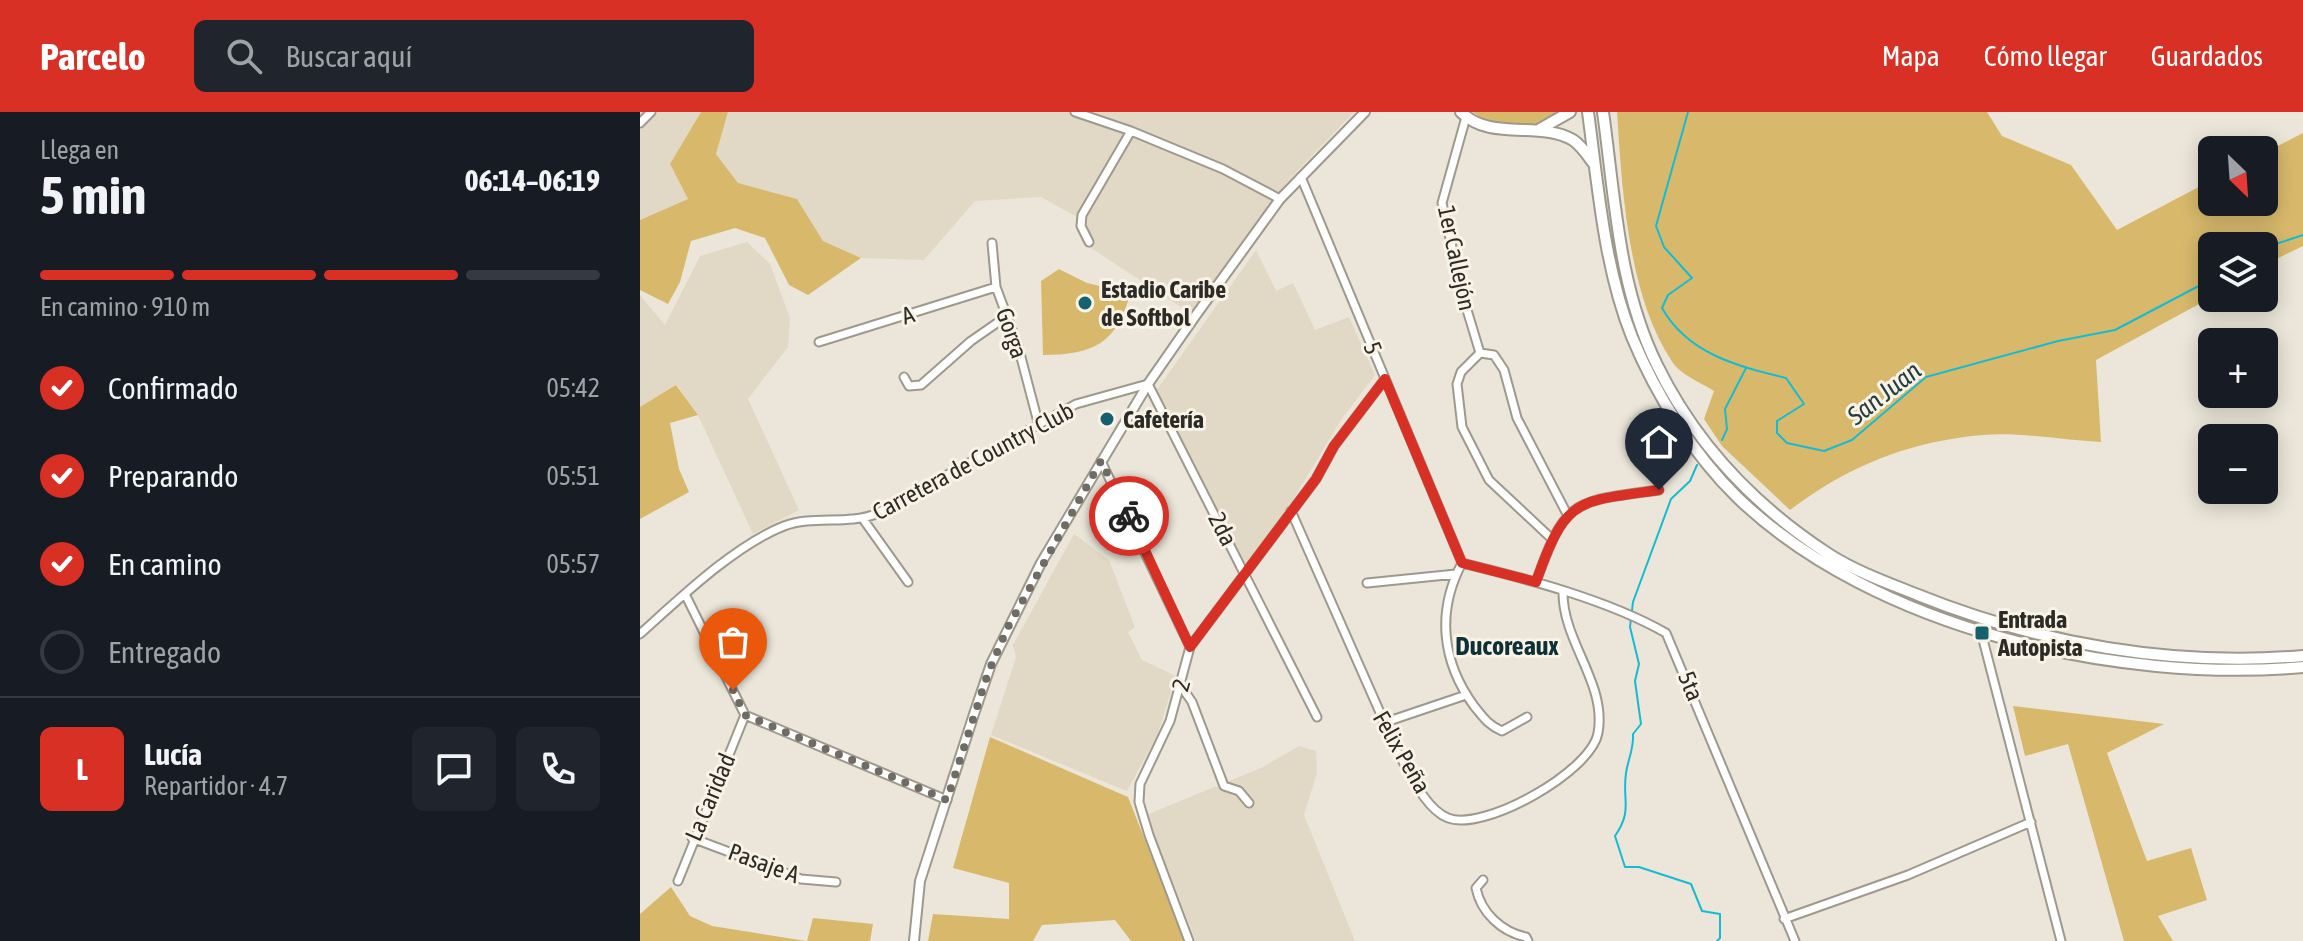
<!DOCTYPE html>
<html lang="es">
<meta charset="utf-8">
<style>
body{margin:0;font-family:"Asap Condensed",sans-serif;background:#20242c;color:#f1f3f6;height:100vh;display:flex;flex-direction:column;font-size:30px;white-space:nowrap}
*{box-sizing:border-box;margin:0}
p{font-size:26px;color:#9ea1a6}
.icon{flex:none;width:44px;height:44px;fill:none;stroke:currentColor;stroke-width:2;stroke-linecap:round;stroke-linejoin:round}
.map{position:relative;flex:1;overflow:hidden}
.details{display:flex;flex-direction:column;background:#171b24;width:640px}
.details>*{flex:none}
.needle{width:52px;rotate:155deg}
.buttons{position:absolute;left:1558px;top:24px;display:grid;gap:16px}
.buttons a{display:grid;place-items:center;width:80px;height:80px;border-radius:12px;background:#171b24;box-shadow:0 4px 20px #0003;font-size:40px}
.pin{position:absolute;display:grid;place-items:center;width:68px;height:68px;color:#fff;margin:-82px -34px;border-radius:50% 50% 50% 0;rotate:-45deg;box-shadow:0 0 8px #0007}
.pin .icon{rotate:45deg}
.courier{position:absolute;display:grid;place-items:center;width:80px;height:80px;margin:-40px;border:6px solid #d93025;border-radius:50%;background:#fff;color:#222;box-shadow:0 2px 10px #0007}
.head em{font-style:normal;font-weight:700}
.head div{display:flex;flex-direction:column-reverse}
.head{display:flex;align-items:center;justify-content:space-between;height:136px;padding:0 40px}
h1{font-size:52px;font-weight:700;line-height:60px}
.bar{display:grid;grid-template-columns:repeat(4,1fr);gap:12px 8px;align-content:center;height:96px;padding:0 40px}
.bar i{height:10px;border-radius:6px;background:#363941}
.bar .selected{background:#d93025}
.bar p{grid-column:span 4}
.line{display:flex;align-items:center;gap:20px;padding:0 40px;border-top:2px solid #363941}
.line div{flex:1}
.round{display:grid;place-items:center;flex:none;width:84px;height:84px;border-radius:12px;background:#20242c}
ol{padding:0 40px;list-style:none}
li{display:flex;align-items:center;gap:24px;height:88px}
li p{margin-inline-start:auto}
li .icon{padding:8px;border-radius:50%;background:#d93025;color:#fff;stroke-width:4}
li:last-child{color:#9ea1a6}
li i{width:44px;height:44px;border:4px solid #363941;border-radius:50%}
header{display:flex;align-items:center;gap:48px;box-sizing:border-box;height:112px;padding:0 40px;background:#d93025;color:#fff}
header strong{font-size:38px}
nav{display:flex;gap:44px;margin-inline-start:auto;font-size:28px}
.search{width:560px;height:72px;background:#20242c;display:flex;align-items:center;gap:20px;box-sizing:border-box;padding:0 28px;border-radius:12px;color:#9ea1a6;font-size:30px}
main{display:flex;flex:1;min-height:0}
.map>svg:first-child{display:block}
.built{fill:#e1d9c5}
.green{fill:#d8b96c}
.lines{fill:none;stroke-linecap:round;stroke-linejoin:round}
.stream{stroke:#16bbd2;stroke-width:2}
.minor-casing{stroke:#9e998d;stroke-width:11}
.major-casing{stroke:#9e998d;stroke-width:12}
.highway-casing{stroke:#9e998d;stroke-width:14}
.minor{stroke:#fff;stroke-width:7}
.major{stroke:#fff;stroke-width:8}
.highway{stroke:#fff;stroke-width:10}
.done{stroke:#706c65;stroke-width:8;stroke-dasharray:0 14.4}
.route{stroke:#d93025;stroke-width:10}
.poi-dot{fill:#15616d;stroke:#f8f3e6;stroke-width:3}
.labels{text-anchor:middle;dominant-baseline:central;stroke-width:6;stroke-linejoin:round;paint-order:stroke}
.street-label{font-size:24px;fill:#2d2b26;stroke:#f8f3e6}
.poi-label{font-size:24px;font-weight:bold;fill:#2d2b26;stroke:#f8f3e6;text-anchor:start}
.water-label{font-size:26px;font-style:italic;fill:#253d41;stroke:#f8f3e6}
.neighbourhood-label{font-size:26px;font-weight:bold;fill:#0e3036;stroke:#f8f3e6}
</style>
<header>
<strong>Parcelo</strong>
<div class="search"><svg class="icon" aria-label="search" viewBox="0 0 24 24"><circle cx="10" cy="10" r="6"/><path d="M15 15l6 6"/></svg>Buscar aquí</div>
<nav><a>Mapa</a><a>Cómo llegar</a><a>Guardados</a></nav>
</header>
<main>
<section class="details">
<div class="head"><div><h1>5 min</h1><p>Llega en</p></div><em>06:14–06:19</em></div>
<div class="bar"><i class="selected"></i><i class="selected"></i><i class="selected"></i><i></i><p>En camino · 910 m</p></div>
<ol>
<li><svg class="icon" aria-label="check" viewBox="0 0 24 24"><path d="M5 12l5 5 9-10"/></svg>Confirmado<p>05:42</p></li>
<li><svg class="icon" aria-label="check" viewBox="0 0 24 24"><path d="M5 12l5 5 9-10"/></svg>Preparando<p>05:51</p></li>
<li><svg class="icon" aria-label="check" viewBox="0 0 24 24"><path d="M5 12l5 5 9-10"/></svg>En camino<p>05:57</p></li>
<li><i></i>Entregado</li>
</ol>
<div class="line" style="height:144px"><b class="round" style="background:#d93025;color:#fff">L</b><div><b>Lucía</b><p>Repartidor · 4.7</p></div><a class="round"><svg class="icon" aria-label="chat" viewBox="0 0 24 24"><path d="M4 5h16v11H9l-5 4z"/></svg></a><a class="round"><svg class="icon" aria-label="phone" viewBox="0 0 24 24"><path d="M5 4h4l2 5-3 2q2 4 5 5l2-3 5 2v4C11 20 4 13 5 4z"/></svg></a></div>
</section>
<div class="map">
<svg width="1663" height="829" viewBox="0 0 1663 829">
<rect width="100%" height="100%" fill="#ebe6d9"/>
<path class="built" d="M0,0H61L30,52L48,87L0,108Z
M88,0H714L646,71L550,201L442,130L437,105L401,85L335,89L284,148L221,146L183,129L157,87L98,71L76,42Z
M107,130L130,152L150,206L148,235L108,287L159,398L113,422L58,303L37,273L0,295V183L25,213L60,144Z
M616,138L636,179L653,171L675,218L709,205L735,263L701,308L648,396L606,454L516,279Z
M434,422L469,448L495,515L488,520L502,548L536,564L517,624L487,679L351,623L376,545L373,533Z
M659,634L676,639L677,661L664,703L715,829H556L506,703L621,656Z"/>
<path class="green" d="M61,0H88L76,42L98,71L157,87L183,129L221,146L168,183L149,173L125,126L95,116L51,129L40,170L28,192L0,178V108L48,87L30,52Z
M833,0H917C891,19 861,20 833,0Z
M977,0H1347L1362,24L1431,53L1477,118L1572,68V90H1624V41L1663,21V134L1624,153V134H1572V185L1456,248L1461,330C1423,328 1381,320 1343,323C1270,329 1208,354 1150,398L1082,334L1064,307L1074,279C1062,271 1041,263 1033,251C988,185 982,78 977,0Z
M419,157L447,171L490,181C478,231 453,243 403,243L401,169Z
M36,273L58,303L30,311L39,357L49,380L0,407V295Z
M1373,594L1524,612L1467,641L1507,749L1551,736L1567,788L1518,804L1533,829H1484L1428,632L1385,644Z
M350,625L488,685L545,829H491L475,808L402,813L393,829H288L293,802L369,807V771L313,756Z
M31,775L50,804L72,814L166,829H0V802Z
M173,806L233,812L230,829H167Z"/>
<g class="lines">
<path class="stream" d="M1048,0L1016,114L1024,135L1052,166L1028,183L1022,196C1048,242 1097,254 1146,266L1164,292L1137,309V321L1147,331L1184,339L1212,328L1286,265L1418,229L1475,218L1572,167
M1624,136L1663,123
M1082,328L1087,317L1085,297L1106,256
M1057,353L1050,369L1031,387L993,490L990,515L999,552L995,569L1001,612L993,622C994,637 988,647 986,661C982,689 993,698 975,724L985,755H999L1051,772L1062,799L1080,802V826L1077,829"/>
<defs>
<path id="minor" d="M435,0L491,19L442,103L441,114L449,130
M826,5L802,91L824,188L840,241
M0,11L11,0
M491,19L583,57L640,87
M661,65L822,451
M352,131L356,175L378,234L398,310
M179,230L356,175
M840,241L821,260L817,272L822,315L849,368L912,427
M840,241L854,243L864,258L877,306L927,402
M264,265L269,274L281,273L331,229L367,204
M461,349L550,535
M651,399L757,639C769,659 785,697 808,706C843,720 951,660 958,621C967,572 923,530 923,481
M223,407L268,470
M822,451C888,467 968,488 1026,521L1155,829
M822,451C796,500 802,550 834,594C843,605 848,613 862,619L887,605
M896,470C926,385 934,390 1019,378
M727,471L816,462
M45,482L105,603L307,688
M1340,516L1421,829
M0,522C39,487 95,433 144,414C173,403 207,413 236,402L436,292L508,272L677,605
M541,574L552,590L584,674L599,679L609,691
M743,611L826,583
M52,726L161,767L196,770
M843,768L836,776C841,801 862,820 886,825L888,829
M38,769L105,603
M1144,807L1268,763L1391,710
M549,829L509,723L499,690L500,672L530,609L550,535L676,367L694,334L745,267"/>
<path id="major" d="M274,829L280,769L334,602L351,552L401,451L508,272L556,203L640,87L725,0"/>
<path id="highway" d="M821,0C851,30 899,8 933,28C942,34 948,44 954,52
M948,0C958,74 964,155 992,225C1016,283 1053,342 1098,386C1236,518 1478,571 1663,555
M963,0C975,85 978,174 1017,253C1056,333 1116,395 1190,443C1217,460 1248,471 1278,483C1400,532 1532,555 1663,544
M900,17L930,0"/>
</defs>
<use href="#minor" class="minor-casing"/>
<use href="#major" class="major-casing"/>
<use href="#highway" class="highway-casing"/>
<use href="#minor" class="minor"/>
<use href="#major" class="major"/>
<use href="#highway" class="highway"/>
</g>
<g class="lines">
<path class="done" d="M93,578L105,603L307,688L348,561L368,515L461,349L489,404"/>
<path class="route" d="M489,404L550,535L676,367L694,334L745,267L822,451L896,470C926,385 935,390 1019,378"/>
</g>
<g class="poi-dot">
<circle cx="445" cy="191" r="8"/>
<circle cx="467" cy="307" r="8"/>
<rect x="1334" y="513" width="16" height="16" rx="4"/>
</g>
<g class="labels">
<g class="street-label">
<text transform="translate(817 146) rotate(78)">1er Callejón</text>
<text transform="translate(268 203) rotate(-17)">A</text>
<text transform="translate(372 221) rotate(71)">Gorga</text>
<text transform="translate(733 236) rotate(69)">5</text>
<text transform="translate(333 349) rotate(-28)">Carretera de Country Club</text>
<text transform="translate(583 417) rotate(63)">2da</text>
<text transform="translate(541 573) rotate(-74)">2</text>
<text transform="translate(1051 574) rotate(67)">5ta</text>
<text transform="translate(762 640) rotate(60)">Felix Peña</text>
<text transform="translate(70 685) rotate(-67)">La Caridad</text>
<text transform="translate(124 751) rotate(20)">Pasaje A</text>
</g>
<g class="poi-label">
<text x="461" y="177">Estadio Caribe<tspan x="461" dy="28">de Softbol</tspan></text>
<text x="483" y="307">Cafetería</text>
<text x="1358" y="507">Entrada<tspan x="1358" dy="28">Autopista</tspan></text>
</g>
<g class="water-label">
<text transform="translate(1244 281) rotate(-38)">San Juan</text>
</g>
<g class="neighbourhood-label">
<text x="867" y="534">Ducoreaux</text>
</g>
</g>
</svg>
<div class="buttons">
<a><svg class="needle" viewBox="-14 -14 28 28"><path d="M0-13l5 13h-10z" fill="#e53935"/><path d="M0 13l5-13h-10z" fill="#9ea1a6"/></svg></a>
<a><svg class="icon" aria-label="layers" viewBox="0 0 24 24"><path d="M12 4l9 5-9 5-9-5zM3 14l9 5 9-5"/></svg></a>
<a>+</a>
<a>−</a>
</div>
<div class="pin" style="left:93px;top:578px;background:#ea580c"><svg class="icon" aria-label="bag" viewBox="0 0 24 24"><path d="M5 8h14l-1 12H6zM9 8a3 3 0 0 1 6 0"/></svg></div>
<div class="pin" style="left:1019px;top:378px;background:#1f2937"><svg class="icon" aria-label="home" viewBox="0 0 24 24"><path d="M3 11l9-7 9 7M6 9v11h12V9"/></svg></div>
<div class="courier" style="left:489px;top:404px"><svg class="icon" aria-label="bike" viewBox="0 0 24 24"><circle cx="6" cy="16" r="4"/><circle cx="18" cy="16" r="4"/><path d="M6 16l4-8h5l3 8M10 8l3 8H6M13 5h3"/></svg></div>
</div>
</main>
